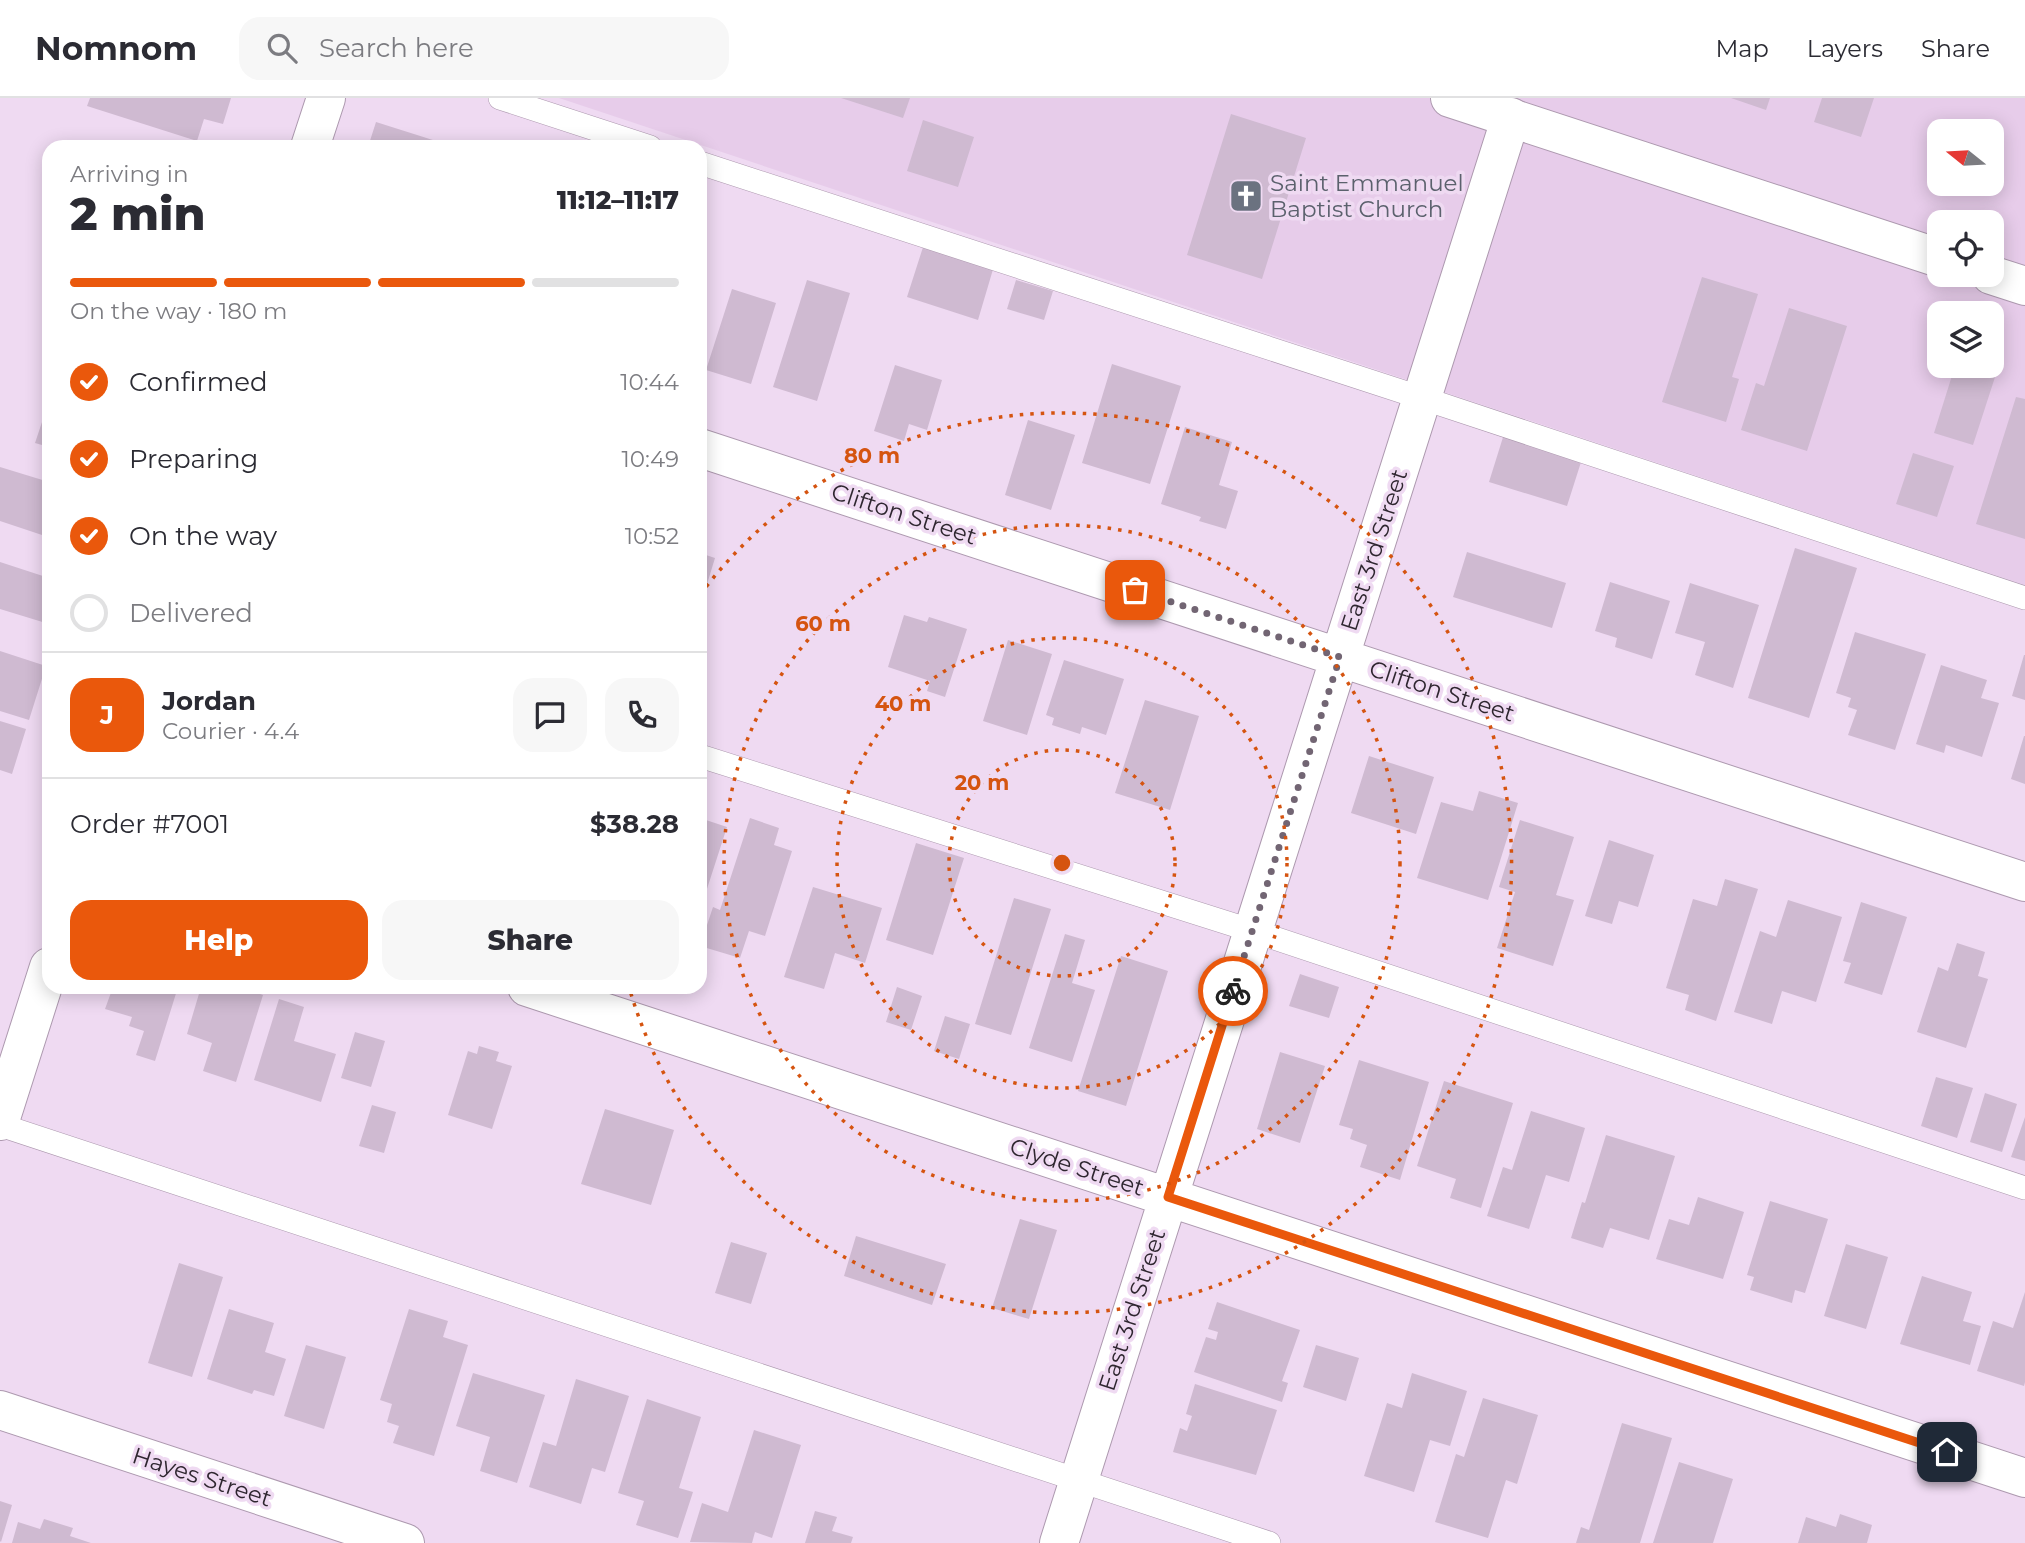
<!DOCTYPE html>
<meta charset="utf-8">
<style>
body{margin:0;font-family:Montserrat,sans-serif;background:#f7f7f7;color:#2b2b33;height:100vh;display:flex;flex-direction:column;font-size:26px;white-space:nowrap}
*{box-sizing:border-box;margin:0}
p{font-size:23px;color:#7c7c81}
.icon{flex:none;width:38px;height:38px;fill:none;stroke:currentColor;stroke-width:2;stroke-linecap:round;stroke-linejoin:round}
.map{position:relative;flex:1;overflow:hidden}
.sheet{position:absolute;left:42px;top:42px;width:665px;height:854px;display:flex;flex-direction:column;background:#fff;border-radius:21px;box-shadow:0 4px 18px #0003}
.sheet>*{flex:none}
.needle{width:46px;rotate:288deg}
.tools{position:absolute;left:1927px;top:21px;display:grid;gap:14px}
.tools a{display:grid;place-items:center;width:77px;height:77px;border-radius:14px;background:#fff;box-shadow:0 4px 18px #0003;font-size:35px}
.pin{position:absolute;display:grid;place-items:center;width:60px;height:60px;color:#fff;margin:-30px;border-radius:14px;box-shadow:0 4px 10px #0006}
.courier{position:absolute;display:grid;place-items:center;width:70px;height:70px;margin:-35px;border:5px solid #ea580c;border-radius:50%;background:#fff;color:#222;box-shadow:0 2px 9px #0007}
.summary em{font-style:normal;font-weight:800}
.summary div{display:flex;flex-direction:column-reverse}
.summary{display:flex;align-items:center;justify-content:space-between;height:119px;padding:0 28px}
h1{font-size:46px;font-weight:800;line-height:52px}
.bar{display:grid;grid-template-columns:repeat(4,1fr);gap:10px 7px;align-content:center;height:84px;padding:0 28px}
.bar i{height:9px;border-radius:5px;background:#e1e1e2}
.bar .selected{background:#ea580c}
.bar p{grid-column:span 4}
.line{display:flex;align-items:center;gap:18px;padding:0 28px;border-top:2px solid #e1e1e2}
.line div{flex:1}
.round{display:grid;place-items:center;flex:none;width:74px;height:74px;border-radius:21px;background:#f7f7f7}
ol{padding:0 28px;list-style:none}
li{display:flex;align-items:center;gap:21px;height:77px}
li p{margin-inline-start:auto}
li .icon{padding:7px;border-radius:50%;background:#ea580c;color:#fff;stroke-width:4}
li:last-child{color:#7c7c81}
li i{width:38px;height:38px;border:4px solid #e1e1e2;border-radius:50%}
.button{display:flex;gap:14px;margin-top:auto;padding:14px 28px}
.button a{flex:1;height:80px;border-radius:21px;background:#ea580c;color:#fff;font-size:28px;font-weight:800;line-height:80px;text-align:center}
.button a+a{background:#f7f7f7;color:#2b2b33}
header{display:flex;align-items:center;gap:42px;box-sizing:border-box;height:98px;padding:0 35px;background:#fff;border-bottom:2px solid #e1e1e2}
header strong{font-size:33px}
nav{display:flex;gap:38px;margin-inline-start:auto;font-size:24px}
.search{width:490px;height:63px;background:#f7f7f7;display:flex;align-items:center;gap:18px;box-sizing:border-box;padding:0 24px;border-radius:21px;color:#7c7c81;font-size:26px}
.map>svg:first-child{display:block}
.built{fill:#e7ccea;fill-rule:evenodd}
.building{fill:#cfbad1}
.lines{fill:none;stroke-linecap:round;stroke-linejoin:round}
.service-casing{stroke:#ad99af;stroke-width:24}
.minor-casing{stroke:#ad99af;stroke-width:40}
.tertiary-casing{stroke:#ad99af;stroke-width:40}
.service{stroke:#fff;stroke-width:23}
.minor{stroke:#fff;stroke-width:38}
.tertiary{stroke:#fff;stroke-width:38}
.done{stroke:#726573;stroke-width:7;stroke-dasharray:0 12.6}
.route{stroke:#ea580c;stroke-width:9}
.ring{fill:none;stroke:#d55410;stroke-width:3.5;stroke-dasharray:3.5 7}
.labels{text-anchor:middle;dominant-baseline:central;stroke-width:7;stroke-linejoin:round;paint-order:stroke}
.worship-label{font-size:23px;fill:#5b616d;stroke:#efdaf2;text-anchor:start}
.street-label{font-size:23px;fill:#2e262f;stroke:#efdaf2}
.centre{fill:#d55410;stroke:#efdaf2;stroke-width:3.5}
.ring-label{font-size:21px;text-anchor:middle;font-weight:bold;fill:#d55410;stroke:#efdaf2;stroke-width:7;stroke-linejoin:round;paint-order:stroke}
</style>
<header>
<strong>Nomnom</strong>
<div class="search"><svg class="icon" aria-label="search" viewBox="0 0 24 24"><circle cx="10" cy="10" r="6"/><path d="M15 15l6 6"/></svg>Search here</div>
<nav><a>Map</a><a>Layers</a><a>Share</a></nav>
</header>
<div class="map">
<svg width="2025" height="1445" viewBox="0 0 2025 1445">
<rect width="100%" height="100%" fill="#efdaf2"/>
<path class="built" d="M559,0H2025V487ZM1939,33H1992V86H1939ZM1939,124H1992V177H1939ZM1939,215H1992V268H1939Z"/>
<path class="building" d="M90,0H231L223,26L204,21L197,43L87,8Z
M841,0H910L903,20Z
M1731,0H1770L1766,12Z
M1822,0H1874L1861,39L1814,24Z
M1231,16L1306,40L1262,181L1187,157Z
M923,22L974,39L958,89L907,73Z
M376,24L436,43L434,49H368Z
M924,146L994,168L978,222L907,199Z
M1702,179L1758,196L1732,279L1739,281L1726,324L1662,304Z
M807,182L850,195L817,303L773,289Z
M1016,182L1053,193L1044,222L1007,211Z
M732,191L776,205L751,286L706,272Z
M1789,210L1847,228L1807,353L1741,332L1756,285L1764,288Z
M1112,266L1181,288L1150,386L1082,365Z
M895,267L942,282L927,332L909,326L904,343L874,333Z
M1955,268H1979L1997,273L1973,347L1934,335Z
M2016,299L2025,301V441L1976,426Z
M49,303V349L35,345Z
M1028,322L1075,337L1051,412L1005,397Z
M1185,329L1232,344L1219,387L1238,393L1226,431L1199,423L1201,419L1161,406Z
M1504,336L1582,361L1567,408L1489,384Z
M1913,355L1954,368L1937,419L1896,406Z
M0,369L49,384V415L42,437L0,423Z
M1795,450L1857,470L1809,620L1748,600Z
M1467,454L1566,485L1552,530L1453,499Z
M700,455L715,460L701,506H700Z
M0,464L49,480V526L0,511Z
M1610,484L1670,503L1652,561L1615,549L1617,540L1595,533Z
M1690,485L1759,507L1733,590L1695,577L1705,544L1675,535Z
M904,517L927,524L929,519L967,531L945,599L927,593L930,583L888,569Z
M1855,534L1926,556L1895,652L1848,637L1857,612L1848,609L1851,600L1836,595Z
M1008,542L1052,556L1027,637L983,623Z
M0,553L46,568L29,622L0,613Z
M2024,557H2025V602L2012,598Z
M1064,562L1124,581L1106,637L1082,629L1080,636L1052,627L1054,620L1046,617Z
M1941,567L1987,582L1981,600L1999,605L1982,659L1946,647L1944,655L1916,646Z
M1145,602L1199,618L1170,712L1115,695Z
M0,623L26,631L12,676L0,672Z
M2024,638H2025V686L2011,681Z
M1369,658L1434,679L1416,736L1351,715Z
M1479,693L1518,705L1488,802L1417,780L1441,704L1473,713Z
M700,720L727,729L705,797L700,795Z
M750,720L779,730L774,747L792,753L765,838L749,833L740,860L700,848L713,809L720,812Z
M1520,722L1574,739L1556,797L1574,802L1553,868L1497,850L1515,794L1499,789Z
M1609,742L1654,757L1638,809L1619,803L1612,826L1585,818Z
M916,745L964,760L933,857L886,842Z
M1725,781L1758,791L1716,923L1685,912L1689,897L1666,890L1693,801L1717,808Z
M813,789L882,810L865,865L835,855L824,891L784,879Z
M1014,800L1051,811L1011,937L975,926Z
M1788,802L1842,819L1816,904L1782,893L1772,926L1734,914L1760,833L1776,839Z
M1861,804L1907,819L1882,897L1844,885L1851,865L1843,863Z
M1065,836L1085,842L1072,885L1095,892L1072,964L1029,950Z
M1957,845L1985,854L1978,878L1988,881L1966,950L1917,934L1938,869L1948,873Z
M1121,858L1168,873L1126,1008L1078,993Z
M1300,876L1339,889L1329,920L1289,908Z
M113,889H178L155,963L136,957L144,933L129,928L132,919L105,911Z
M201,889L223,892L224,889H239L263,897L236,984L203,973L212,945L187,936Z
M897,889L922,898L911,932L886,924Z
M279,901L304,909L294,943L336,956L321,1004L254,982Z
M945,918L970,926L959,961L934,953Z
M355,934L385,943L371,989L341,980Z
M479,948L499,954L496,963L512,968L492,1031L448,1017L468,953L477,956Z
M1280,954L1325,968L1300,1045L1257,1031Z
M1359,962L1429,984L1400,1082L1360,1069L1367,1047L1350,1041L1353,1031L1339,1027Z
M1936,979L1973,990L1957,1040L1921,1028Z
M1444,983L1513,1005L1481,1110L1450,1100L1456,1081L1417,1068Z
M1985,995L2017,1006L2002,1054L1970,1044Z
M372,1007L396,1014L384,1055L359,1048Z
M605,1011L674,1032L651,1107L581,1086Z
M1531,1013L1585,1030L1569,1084L1546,1077L1529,1131L1487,1118L1503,1069L1512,1072Z
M2025,1019V1063L2011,1059Z
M1606,1037L1675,1058L1649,1142L1610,1130L1603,1150L1571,1140L1582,1104L1585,1105Z
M1698,1099L1744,1114L1723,1181L1656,1161L1669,1121L1689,1127Z
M1770,1103L1828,1121L1805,1195L1795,1192L1792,1205L1750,1192L1754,1179L1747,1177Z
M1020,1121L1057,1132L1029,1221L992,1210Z
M856,1138L946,1166L932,1207L844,1178Z
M731,1144L767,1155L751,1206L715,1195Z
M1846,1146L1888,1159L1866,1231L1824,1218Z
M179,1165L223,1179L192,1279L148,1265Z
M1922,1178L1972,1194L1963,1223L1981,1228L1970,1267L1900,1246Z
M2025,1194V1284L2024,1288L1977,1273L1993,1223L2013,1230Z
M1217,1204L1300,1232L1282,1283L1288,1285L1282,1304L1194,1274L1206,1239L1216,1242L1218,1234L1208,1231Z
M229,1211L274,1225L265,1254L286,1261L274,1298L254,1292L252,1296L207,1281Z
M409,1211L448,1223L443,1239L468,1247L434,1358L393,1345L399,1328L387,1324L392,1306L380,1302Z
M306,1247L346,1259L324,1331L284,1318Z
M1316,1247L1359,1260L1346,1303L1303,1289Z
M473,1275L545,1297L517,1385L480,1373L490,1339L456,1328Z
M1412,1275L1467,1293L1450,1348L1430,1342L1414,1394L1364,1378L1387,1305L1402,1310Z
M576,1281L629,1298L605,1374L592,1370L581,1406L529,1389L543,1344L556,1348Z
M1195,1286L1277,1312L1256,1377L1173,1354L1180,1330L1187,1333L1192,1318L1186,1316Z
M1483,1300L1538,1317L1517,1386L1506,1382L1488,1440L1435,1424L1456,1356L1464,1359Z
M647,1301L701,1319L679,1390L693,1394L678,1440L636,1427L644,1403L618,1395Z
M1622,1325L1672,1340L1640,1445H1576L1581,1429L1589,1432Z
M754,1332L801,1347L772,1440L755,1434L752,1445L690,1444L702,1405L728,1414Z
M1679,1364L1733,1381L1713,1445H1653Z
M0,1403L12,1407L1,1444L0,1443Z
M815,1413L837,1419L832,1433L853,1439L851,1445H805Z
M1840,1416L1872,1427L1867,1445H1798L1806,1419L1836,1429Z
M44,1421L73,1430L70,1438L91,1445H12L18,1424L40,1431Z"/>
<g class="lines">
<defs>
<path id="service" d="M500,0L650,49
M700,65L1422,300L2025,500
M700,658L1253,833L2025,1090
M0,1027L1269,1445"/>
<path id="minor" d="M700,350L2025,784
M527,889L2025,1380
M0,1312L405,1445
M1059,1445L1511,19"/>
<path id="tertiary" d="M1450,0L1939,160
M310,49L326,0
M1991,177L2025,188
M0,1023L49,869"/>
</defs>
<use href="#service" class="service-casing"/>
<use href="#minor" class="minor-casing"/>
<use href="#tertiary" class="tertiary-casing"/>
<use href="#service" class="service"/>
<use href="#minor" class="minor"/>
<use href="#tertiary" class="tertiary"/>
</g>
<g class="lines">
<path class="done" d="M1135,492L1340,559L1233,893"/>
<path class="route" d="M1233,893L1168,1099L1947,1354"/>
</g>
<g class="ring">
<circle cx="1062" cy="765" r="113"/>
<circle cx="1062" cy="765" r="225"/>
<circle cx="1062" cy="765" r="338"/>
<path d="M700 497A450 450 0 1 1 629 889"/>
</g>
<defs>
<symbol id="church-square" viewBox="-11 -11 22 22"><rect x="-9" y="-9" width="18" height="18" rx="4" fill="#6b7280" stroke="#efdaf2"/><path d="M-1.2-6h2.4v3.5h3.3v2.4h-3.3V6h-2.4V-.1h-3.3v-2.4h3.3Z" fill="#fff"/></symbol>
</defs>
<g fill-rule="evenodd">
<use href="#church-square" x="1227" y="79" width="38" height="38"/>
</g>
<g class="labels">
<g class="worship-label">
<text x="1270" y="85">Saint Emmanuel<tspan x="1270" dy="26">Baptist Church</tspan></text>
</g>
<g class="street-label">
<text transform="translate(904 416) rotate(18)">Clifton Street</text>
<text transform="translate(1374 452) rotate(-72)">East 3rd Street</text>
<text transform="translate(1442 593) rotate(18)">Clifton Street</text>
<text transform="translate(1077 1069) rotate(18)">Clyde Street</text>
<text transform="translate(1132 1212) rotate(-72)">East 3rd Street</text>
<text transform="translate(202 1379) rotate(18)">Hayes Street</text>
</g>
</g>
<circle cx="1062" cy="765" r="10" class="centre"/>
<g class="ring-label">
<text x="872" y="365">80 m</text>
<text x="823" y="533">60 m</text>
<text x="903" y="613">40 m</text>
<text x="982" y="692">20 m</text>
</g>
</svg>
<div class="tools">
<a><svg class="needle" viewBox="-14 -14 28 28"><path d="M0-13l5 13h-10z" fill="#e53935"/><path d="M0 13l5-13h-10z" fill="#7c7c81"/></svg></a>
<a><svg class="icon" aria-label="locate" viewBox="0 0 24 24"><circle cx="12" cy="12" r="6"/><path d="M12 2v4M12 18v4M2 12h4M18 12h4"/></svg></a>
<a><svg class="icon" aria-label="layers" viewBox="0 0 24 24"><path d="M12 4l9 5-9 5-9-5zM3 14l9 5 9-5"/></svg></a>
</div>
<div class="pin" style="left:1135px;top:492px;background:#ea580c"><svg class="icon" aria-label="bag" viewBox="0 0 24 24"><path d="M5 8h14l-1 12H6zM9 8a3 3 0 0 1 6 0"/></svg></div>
<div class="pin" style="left:1947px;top:1354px;background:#1f2937"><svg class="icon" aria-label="home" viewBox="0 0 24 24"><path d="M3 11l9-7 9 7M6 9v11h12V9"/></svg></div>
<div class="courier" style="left:1233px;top:893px"><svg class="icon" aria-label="bike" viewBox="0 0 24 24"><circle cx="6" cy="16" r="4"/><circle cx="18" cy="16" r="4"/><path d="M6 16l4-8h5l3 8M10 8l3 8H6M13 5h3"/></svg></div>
<section class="sheet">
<div class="summary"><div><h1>2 min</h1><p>Arriving in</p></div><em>11:12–11:17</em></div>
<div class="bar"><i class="selected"></i><i class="selected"></i><i class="selected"></i><i></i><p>On the way · 180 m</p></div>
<ol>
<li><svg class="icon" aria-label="check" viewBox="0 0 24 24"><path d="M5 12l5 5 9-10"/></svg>Confirmed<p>10:44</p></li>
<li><svg class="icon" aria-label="check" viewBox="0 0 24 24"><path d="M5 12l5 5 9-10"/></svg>Preparing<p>10:49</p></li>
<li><svg class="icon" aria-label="check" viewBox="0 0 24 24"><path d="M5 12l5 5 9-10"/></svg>On the way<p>10:52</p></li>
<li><i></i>Delivered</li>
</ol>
<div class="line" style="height:126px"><b class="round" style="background:#ea580c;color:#fff">J</b><div><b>Jordan</b><p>Courier · 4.4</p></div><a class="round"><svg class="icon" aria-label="chat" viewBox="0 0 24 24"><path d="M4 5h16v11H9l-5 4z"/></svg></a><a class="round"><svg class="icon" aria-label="phone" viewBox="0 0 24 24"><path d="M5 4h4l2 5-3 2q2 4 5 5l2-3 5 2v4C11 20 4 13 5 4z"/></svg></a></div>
<div class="line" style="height:91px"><div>Order #7001</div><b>$38.28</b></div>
<div class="button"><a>Help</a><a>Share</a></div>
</section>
</div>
